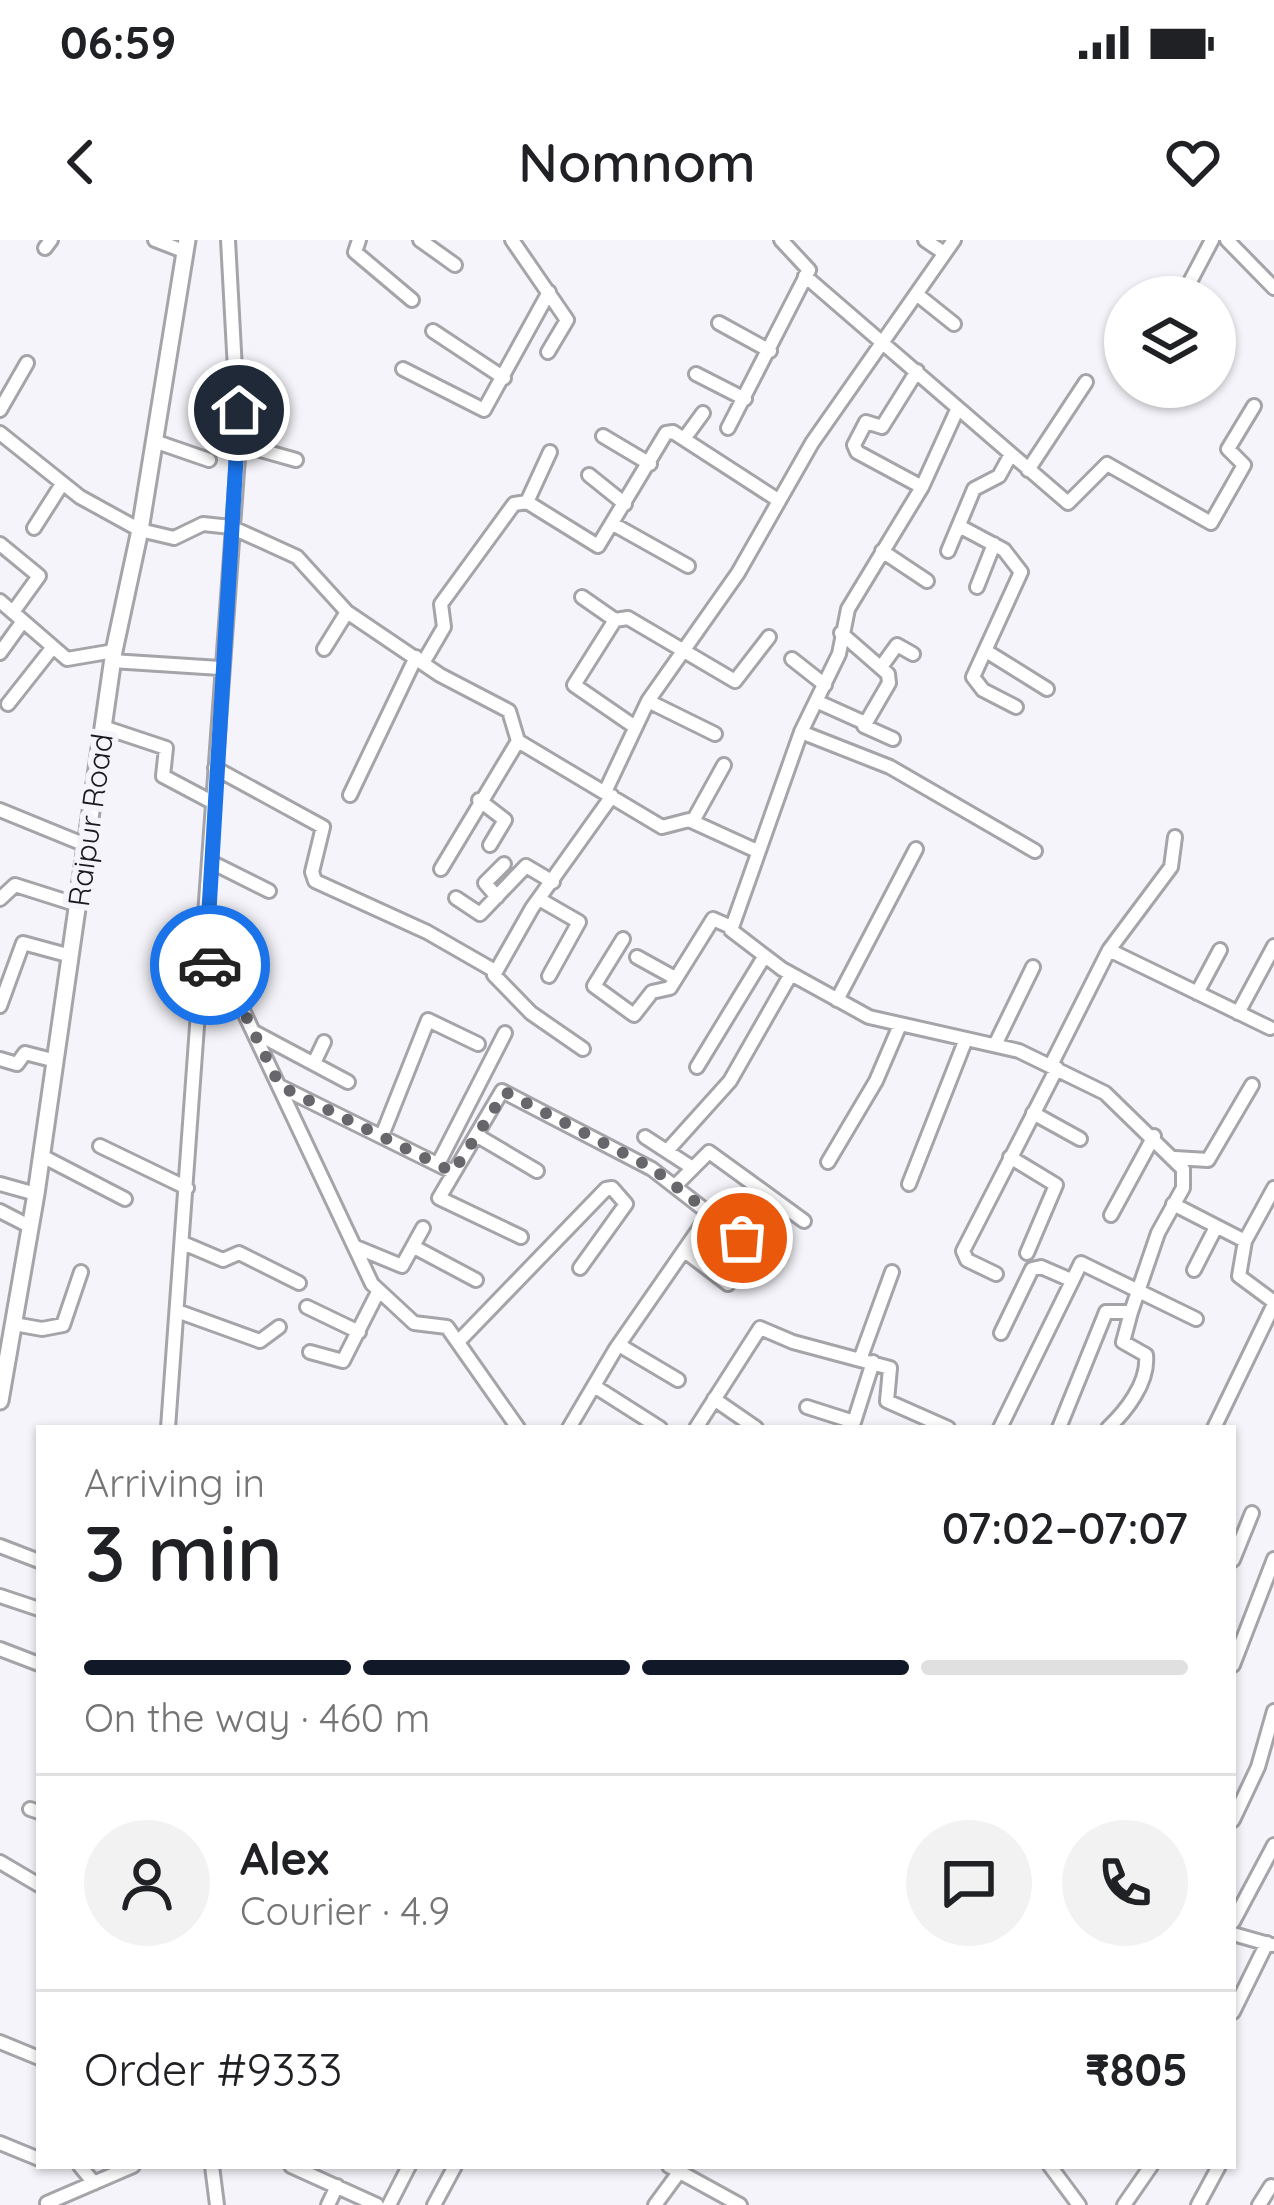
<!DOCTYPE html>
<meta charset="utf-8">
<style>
body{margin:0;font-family:Quicksand,sans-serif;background:#f2f2f2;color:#202124;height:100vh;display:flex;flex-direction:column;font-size:45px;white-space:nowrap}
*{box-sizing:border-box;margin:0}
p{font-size:39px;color:#757577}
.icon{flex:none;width:66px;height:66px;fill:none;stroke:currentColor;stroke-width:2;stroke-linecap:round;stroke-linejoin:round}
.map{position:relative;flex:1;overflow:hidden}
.drawer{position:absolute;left:36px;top:1185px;width:1200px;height:744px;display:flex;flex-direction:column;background:#fff;border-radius:0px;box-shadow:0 3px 9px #0004}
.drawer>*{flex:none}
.controls{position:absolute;left:1104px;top:36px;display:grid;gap:24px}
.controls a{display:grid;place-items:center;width:132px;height:132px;border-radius:50%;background:#fff;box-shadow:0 3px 9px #0004;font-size:60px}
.pin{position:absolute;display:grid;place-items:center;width:102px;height:102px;color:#fff;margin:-51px;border:6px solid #fff;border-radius:50%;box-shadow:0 3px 12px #0007}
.courier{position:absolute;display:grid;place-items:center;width:120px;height:120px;margin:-60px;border:9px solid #1a73e8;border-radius:50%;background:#fff;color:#222;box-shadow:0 3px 15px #0007}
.headline em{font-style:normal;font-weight:600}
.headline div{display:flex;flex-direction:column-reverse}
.headline{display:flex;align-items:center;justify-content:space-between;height:204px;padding:0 48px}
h1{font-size:78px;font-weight:600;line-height:90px}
.bar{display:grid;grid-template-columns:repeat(4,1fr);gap:18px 12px;align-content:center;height:144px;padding:0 48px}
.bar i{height:15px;border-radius:9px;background:#e0e0e0}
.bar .current{background:#111827}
.bar p{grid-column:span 4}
.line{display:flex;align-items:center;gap:30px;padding:0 48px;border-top:3px solid #e0e0e0}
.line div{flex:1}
.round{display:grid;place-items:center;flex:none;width:126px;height:126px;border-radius:63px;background:#f2f2f2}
.status{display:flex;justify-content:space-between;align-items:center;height:84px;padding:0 60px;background:#fff;direction:ltr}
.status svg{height:33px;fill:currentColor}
header{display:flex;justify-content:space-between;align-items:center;height:156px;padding:0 48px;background:#fff;font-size:54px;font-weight:600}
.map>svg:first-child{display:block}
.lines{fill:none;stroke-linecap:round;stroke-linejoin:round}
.minor-casing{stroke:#a4a4a9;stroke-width:18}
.major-casing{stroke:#a4a4a9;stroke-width:21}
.minor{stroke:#fff;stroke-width:12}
.major{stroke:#fff;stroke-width:15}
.done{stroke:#67666a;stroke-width:12;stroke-dasharray:0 21.6}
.route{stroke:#1a73e8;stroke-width:15}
.labels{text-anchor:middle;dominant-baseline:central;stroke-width:12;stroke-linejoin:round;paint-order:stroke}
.street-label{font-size:30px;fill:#1a1a1c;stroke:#f5f4fa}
</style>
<div class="status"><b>06:59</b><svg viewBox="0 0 49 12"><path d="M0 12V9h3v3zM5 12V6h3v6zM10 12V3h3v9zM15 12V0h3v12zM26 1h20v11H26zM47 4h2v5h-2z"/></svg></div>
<header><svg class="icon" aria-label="back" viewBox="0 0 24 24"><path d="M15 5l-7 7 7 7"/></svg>Nomnom<svg class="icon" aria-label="heart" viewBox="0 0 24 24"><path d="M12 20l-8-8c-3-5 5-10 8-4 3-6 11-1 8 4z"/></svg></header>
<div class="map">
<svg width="1274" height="1965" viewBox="0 0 1274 1965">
<rect width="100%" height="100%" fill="#f5f4fa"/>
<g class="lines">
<defs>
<path id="minor" d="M155,0L186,12
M359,0L355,12L412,60
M420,0L455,25
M512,0L567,80L548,112
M925,0L944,13
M1227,0L1274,48
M45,8L51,0
M805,36L1068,263L1107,224L1211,283L1244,225L1228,209L1254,166
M919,56L954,84
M1182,57L1212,0
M719,83L770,111
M433,91L504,138
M403,129L484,170L549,52
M917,131L882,187L866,182L854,205L857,212L922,247
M696,134L745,159
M0,170L27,123
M957,170L922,247L848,369L839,414L801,492L731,690L782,729L869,777L1019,811L1105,853L1183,929V948L1158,993L1131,1072H1106L1059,1188
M728,188L809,30L781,0
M0,193L80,257L140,290L174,298L203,284L231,287L297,317L347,372L440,435L509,471L518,501L662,587L689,580L757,611
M603,196L650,224
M684,199L703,173
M154,201L209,220
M239,204L296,220
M1028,230L1086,142
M589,235L625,264
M527,262L550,212
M613,284L688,326
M959,286L1004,310L1021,332L973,437L983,450L1016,467
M34,288L62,244
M0,304L39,336L13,372
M882,311L927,341
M948,311L974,249L999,236L1010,216
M977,347L994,304
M582,357L615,380
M0,361L67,419L114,411
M841,393L888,434L889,443L864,486L893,499
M324,409L347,372
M986,411L1047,449
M0,413L23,381
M792,419L825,445
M112,421L220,428
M423,423L444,387L441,364L514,264L527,262L598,306L666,193L673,192L778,260
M881,427L897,405L913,414
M648,461L715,494
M816,461L865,483
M8,464L53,407
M103,487L166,508L163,536L212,562
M635,487L574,445L615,380L628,378L735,441L769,397
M801,492L890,527L1035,611
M215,528L323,587L312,632L315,641L427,692L495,731
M605,552L648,461L738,333L812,203L954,0
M350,555L416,417
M479,560L505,580L490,605
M0,570L88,606
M693,581L724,525
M213,623L269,651
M441,629L518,501
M497,657L485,643L504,624
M456,658L480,674L526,626L553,642
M0,659L15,645L78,665
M539,659L579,682L549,736
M623,699L594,746L634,775L652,752L670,748L713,679L731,687
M1109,710L1171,627L1175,597
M637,717L675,738
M206,720L240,764L372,1044L414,1083L447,1087L518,1188
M1197,753L1220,710
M837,760L916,609
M0,766L23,703L71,716
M1238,773L1274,706
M254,792L348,842
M995,805L1033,727
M583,809L531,773L494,735L532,668L612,556
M0,819L17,824L25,813L56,821
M314,823L324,802
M1051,825L1109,710L1270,788
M697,827L764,717
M281,847L453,932
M1033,873L1080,899
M383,893L428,780L478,804
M476,895L537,931
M645,897L691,927
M100,906L187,948
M667,911L730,841L791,734
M42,916L125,959
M1010,917L1056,945L1027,1013
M1175,918L1208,920L1252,845
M828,922L876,841L900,785
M438,924L505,793
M0,944L36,954
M909,944L966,799
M675,946L709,912L804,981
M1173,964L1245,1001L1274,948
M0,971L31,987
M1111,975L1154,896
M521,997L439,958L502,851L652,929L772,1022
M1245,1001L1239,1036L1274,1062
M183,1003L223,1020L239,1013L299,1043
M356,1007L402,1026L423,988
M414,1007L476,1040
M686,1012L728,1044
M1194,1030L1216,987
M996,1034L967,1020L963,1011L1057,828
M307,1067L359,1092
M177,1071L260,1101L279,1087
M14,1084L42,1089L63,1085L81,1032
M1001,1093L1032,1029L1041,1027L1071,1040
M458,1102L606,949L612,948L626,964L580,1028
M619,1105L678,1140
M310,1112L343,1121L378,1052
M861,1117L892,1032
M594,1146L660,1188
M714,1159L756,1188
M807,1167L854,1182L873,1122
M168,1188L239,204L228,0
M569,1188L615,1110L710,973
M696,1188L760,1088L793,1102L890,1128L887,1161L948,1188
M1000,1188L1081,1023L1196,1079
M1108,1188C1125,1172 1149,1143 1146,1115L1123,1102L1131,1072
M1214,1188L1274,1064
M0,1306L39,1321
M1233,1320L1252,1273
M0,1356L39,1369
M0,1409L39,1424
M1233,1425L1274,1319
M30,1569L39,1572
M1233,1580L1258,1527L1274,1471
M0,1622L39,1645
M1233,1682L1274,1605
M1233,1694L1272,1705
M1233,1772L1267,1703
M0,1802L39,1818
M0,1903L39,1919
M80,1926L94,1943
M212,1926L217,1965
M291,1926L377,1965
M669,1926L740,1965
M1050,1926L1079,1965
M47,1963L133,1926
M328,1965L337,1946
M389,1965L409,1926
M434,1965L455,1926
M655,1965L680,1931
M1124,1965L1151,1926
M1198,1965L1219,1926
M1259,1965L1271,1946"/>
<path id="major" d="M0,1161L36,954L114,411L140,290L187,0"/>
</defs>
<use href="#minor" class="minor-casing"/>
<use href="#major" class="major-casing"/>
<use href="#minor" class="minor"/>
<use href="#major" class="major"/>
</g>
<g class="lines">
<path class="done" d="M210,725L240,764L280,846L453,932L505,852L652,928L742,998"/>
<path class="route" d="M210,725L206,720L239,170"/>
</g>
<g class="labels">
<g class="street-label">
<text transform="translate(90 580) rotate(-82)">Raipur Road</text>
</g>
</g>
</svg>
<div class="controls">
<a><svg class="icon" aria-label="layers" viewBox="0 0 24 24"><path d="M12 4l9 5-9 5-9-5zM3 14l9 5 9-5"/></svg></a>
</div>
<div class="pin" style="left:742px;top:998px;background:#ea580c"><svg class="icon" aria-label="bag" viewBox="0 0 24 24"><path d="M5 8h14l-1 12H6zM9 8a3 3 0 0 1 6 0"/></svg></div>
<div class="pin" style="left:239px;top:170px;background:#1f2937"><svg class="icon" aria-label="home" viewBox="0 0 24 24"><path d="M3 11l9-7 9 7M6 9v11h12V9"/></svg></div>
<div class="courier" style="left:210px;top:725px"><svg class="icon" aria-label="car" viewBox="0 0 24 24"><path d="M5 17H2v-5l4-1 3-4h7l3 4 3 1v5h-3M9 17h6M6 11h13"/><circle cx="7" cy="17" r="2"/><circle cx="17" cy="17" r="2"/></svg></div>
<section class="drawer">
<div class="headline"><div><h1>3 min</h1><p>Arriving in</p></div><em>07:02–07:07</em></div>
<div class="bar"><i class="current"></i><i class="current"></i><i class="current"></i><i></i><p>On the way · 460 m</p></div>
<div class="line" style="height:216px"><a class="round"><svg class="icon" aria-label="person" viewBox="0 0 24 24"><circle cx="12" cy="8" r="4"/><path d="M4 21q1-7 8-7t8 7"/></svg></a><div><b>Alex</b><p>Courier · 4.9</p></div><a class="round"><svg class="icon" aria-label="chat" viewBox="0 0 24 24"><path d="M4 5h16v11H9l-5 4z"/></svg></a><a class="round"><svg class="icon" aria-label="phone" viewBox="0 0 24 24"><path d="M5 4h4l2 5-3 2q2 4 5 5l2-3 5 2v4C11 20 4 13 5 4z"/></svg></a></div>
<div class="line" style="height:156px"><div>Order #9333</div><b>₹805</b></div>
</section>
</div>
